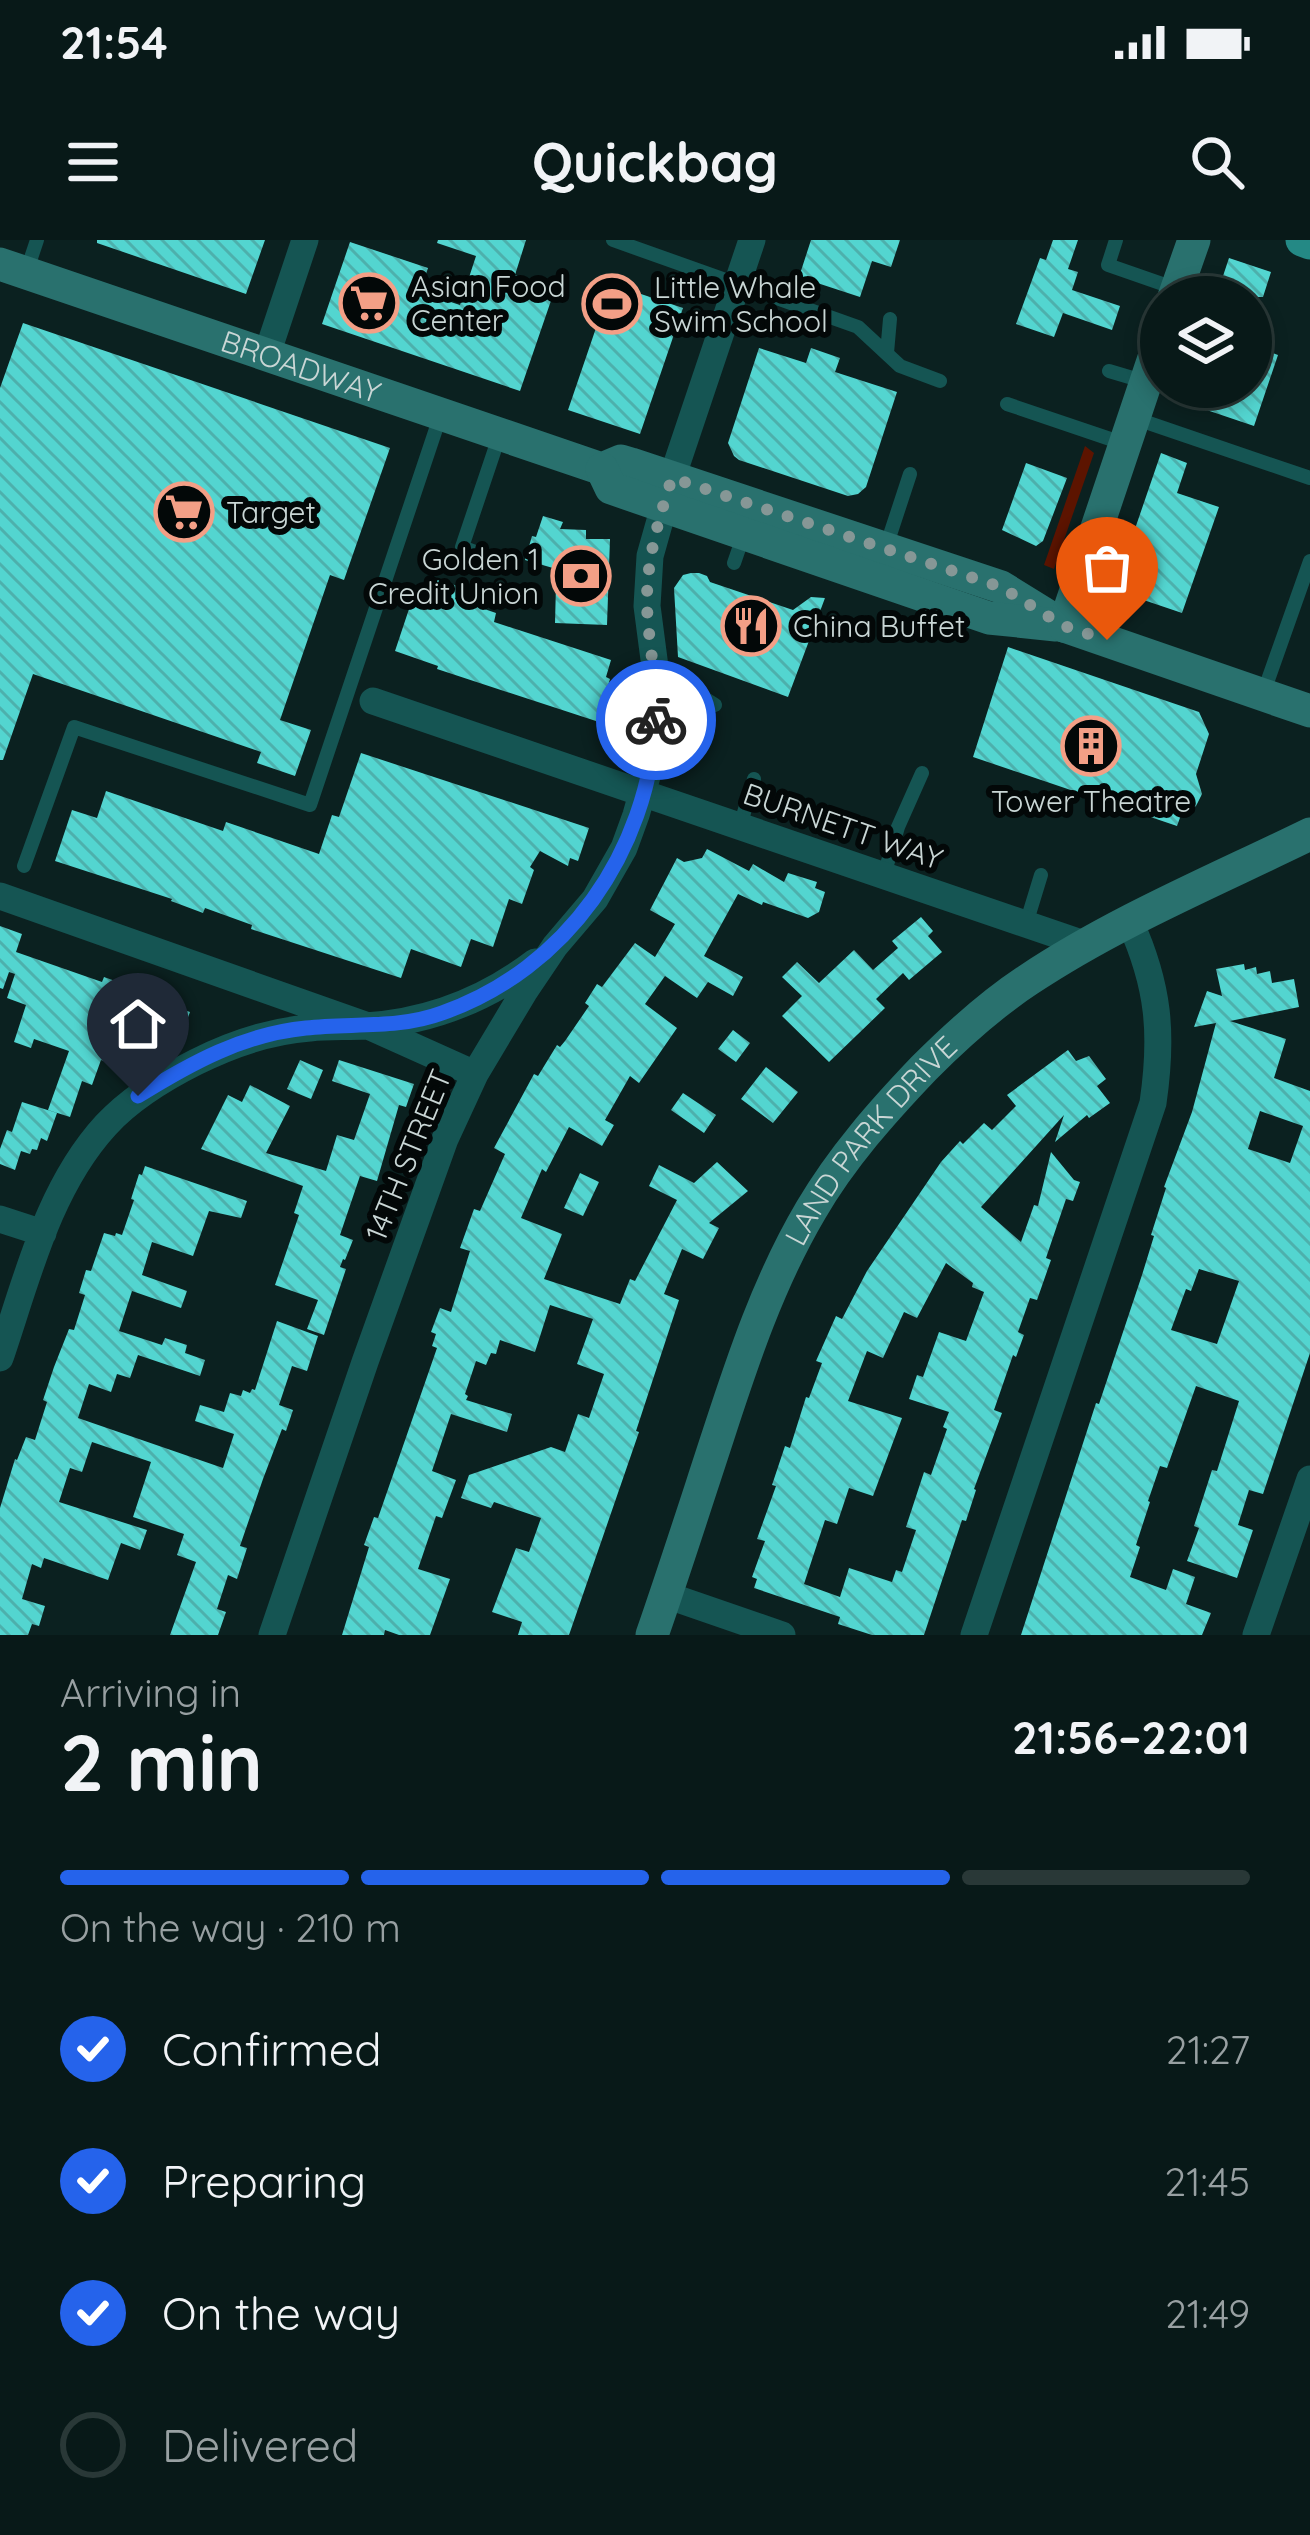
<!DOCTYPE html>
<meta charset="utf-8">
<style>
body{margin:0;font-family:Quicksand,sans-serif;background:#112221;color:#f1f3f6;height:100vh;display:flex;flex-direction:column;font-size:45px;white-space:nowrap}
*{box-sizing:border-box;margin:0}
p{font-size:39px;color:#98a0a2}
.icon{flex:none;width:66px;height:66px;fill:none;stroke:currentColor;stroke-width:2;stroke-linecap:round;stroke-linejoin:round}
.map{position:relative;height:1395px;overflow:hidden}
.side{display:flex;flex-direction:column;background:#081918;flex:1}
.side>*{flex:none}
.buttons{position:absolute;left:1140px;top:36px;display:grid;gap:24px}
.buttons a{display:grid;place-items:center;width:132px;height:132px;border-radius:50%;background:#081918;box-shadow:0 6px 18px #0003,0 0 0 3px #293837;font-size:60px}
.pin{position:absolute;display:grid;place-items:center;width:102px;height:102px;color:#fff;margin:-123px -51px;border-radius:50% 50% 50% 0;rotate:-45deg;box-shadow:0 0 12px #0007}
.pin .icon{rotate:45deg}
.courier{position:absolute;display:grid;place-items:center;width:120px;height:120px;margin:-60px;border:9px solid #2563eb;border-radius:50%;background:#fff;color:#222;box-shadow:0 3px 15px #0007}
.headline em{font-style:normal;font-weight:700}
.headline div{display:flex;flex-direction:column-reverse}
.headline{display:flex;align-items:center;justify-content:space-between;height:204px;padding:0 60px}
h1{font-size:78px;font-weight:700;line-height:90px}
.bar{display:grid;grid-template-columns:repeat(4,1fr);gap:18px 12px;align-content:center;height:144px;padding:0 60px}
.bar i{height:15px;border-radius:9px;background:#293837}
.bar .current{background:#2563eb}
.bar p{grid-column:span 4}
ol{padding:0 60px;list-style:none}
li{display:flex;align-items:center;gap:36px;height:132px}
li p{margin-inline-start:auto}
li .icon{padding:12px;border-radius:50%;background:#2563eb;color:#fff;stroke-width:4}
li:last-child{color:#98a0a2}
li i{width:66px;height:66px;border:6px solid #293837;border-radius:50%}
.status{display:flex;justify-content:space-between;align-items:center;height:84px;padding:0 60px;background:#081918;direction:ltr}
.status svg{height:33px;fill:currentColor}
header{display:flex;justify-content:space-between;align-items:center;height:156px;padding:0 60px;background:#081918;font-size:54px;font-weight:700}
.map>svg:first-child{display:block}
.green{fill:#5c1400}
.building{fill:url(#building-back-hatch);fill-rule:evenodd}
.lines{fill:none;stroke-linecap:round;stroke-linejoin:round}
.service{stroke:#155553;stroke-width:14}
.minor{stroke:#155553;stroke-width:27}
.secondary{stroke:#29716e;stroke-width:33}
.primary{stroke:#248985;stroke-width:33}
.done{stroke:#869796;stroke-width:12;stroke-dasharray:0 21.6}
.route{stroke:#2563eb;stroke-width:15}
.labels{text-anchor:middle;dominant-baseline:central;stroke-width:12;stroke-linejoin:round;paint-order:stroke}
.poi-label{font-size:30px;fill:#c9d6d5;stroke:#030808;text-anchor:start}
.street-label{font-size:30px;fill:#c9d6d5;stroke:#030808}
</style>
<div class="status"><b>21:54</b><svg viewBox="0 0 49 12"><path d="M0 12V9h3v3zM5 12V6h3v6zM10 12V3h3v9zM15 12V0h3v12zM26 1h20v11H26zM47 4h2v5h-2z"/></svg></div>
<header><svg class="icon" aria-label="menu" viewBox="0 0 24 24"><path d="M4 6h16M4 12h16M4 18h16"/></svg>Quickbag<svg class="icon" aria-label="search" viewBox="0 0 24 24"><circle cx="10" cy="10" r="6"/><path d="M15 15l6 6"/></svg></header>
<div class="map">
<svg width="1310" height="1395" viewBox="0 0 1310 1395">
<defs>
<pattern id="building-back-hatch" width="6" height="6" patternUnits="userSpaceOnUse" patternTransform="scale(3)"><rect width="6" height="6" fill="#53d5d0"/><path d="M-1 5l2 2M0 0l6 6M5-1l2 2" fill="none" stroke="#4db0ac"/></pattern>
</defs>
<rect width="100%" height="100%" fill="#0b2120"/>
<path class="green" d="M1085,206L1094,213L1054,329L1044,325Z"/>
<path class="building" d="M97,0H265L246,54L97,3Z
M438,0H526L515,35L555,49L520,151L322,84L350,2L428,28L420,52L460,65L476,16L437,3Z
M811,0H900L891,27L872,21L860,57L799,37Z
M1053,0H1078L1068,29L1078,32L1072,50L1120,66L1112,90L1063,73L1054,97L1016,84L1040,18L1046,20Z
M1229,18L1271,32L1263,57H1216Z
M611,44L683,68L640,194L568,170Z
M23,83L390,208L344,340L330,335L280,480L311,490L295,536L257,523L261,512L33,434L3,520H0V148Z
M1251,105L1278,115L1254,186L1180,161L1185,147H1251Z
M759,108L806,123L811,108L840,118L835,132L897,152L866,247L858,254L848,256L739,220L734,216L728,203Z
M1161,213L1187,223L1177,253L1219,267L1182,373L1114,350Z
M1026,223L1067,238L1043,301L1036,306L1002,290Z
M543,276L563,282L560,289L586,290V299H610L607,385L555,383L556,344H552L553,328L525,320L532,296L536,297Z
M691,333H699L707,336L710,342L793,370L811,357L825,358L788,457L678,417L674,348L683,335Z
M438,339L460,347L455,359L496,373L494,382L611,420L606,437L610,439L607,449L613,451L602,483L437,429L438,426L395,411L411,363L427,369Z
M1008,407L1199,472L1209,494L1196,534L1202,554L1196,566L1181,575L1177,586L973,517Z
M361,513L589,588L578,621L570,618L568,626L540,611L530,627L534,630L522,664L509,659L493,707L471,699L461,727L411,709L401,738L251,689L252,685L205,668L203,673L171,661L172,659L55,621L72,570L97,578L106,551L223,591L226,582L319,614L332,575L339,577Z
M707,609L749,631L753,624L784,642L788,633L817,642L815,648L825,652L819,672L808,678L763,662L762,665L738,654L704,716L743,737L733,756L708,742L697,758L665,736L645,764L677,788L639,843L630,836L605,880L614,885L602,906L569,887L546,932L542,929L521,978L562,994L544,1039L620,1064L630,1039L635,1041L677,960L649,946L659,925L694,943L717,922L748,951L709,983L719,988L703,1019L682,1009L664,1054L679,1060L636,1191L639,1192L569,1395H518L522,1382L492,1372L516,1308L529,1312L541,1278L494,1262L491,1268L461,1258L469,1235L551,1207L565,1212L578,1174L589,1178L604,1134L577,1124L593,1079L550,1065L535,1112L500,1100L496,1114L491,1113L486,1125L476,1121L465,1154L468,1156L466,1160L512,1174L507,1192L451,1174L432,1231L456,1240L442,1278L436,1276L418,1329L450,1339L430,1395H399L385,1390L384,1395H342L369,1307L364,1305L374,1277L378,1278L437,1108L432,1106L436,1094L431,1092L440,1068L451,1072L470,1011L460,1008L474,969L480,971L505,914L494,908L534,834L538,836L557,805L560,807L565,801L589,766L585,763L597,744L602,747L635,703L655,717L675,684L650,670L677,618L684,622L702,618Z
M921,677L933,691L928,696L942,712L909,740L903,733L876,759L885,768L829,822L782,776L802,756L782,737L797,722L819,743L854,710L873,730L898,708L892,701Z
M0,686L22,694L16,712L102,742L104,737L132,747L130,751L190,772L182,794L169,789L166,797L154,793L151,803L146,801L141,816L135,814L129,831L101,820L92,845L82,841L70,877L48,870L69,811L34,799L31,808L14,802L26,765L7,758L15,734L9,732L3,749L0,748Z
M1244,724L1245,730L1256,727L1257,734L1270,731L1272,743L1294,739L1299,767L1230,781L1286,799L1274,838L1310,851V1113L1263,1254L1249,1250L1238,1285L1253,1290L1237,1338L1187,1321L1199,1288L1194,1286L1212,1230L1217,1231L1239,1161L1196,1146L1167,1228L1160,1226L1148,1261L1150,1262L1136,1305L1140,1307L1130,1337L1166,1350L1173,1329L1195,1337L1186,1364L1211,1373L1202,1395H1021L1096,1163L1099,1164L1142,1035L1154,996L1151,995L1166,948L1164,947L1192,872L1216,783L1194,787L1207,751L1222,756L1216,729ZM1260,871L1303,886L1290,923L1248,909ZM1199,1029L1239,1041L1217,1104L1171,1090L1186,1049L1191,1051Z
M733,790L750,803L736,822L718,809Z
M1068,810L1076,821L1089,816L1106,839L1097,846L1110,863L1089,878L1087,875L1055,902L1064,875L981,967L1021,1002L1034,965L1038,966L1051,912L1074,940L1080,942L1073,961L1066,959L1046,1018L1051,1020L1037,1060L1030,1058L1018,1092L1024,1095L1016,1117L1013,1115L994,1170L1002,1173L974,1249L976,1250L966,1281L962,1280L924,1395H872L838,1384L840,1377L754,1348L757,1339L752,1337L765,1301L757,1299L776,1246L772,1245L785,1206L790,1208L806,1157L809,1158L822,1123L816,1121L836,1076L842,1079L867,1031L941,922L960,901L963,904L984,883L992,890L1016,866L1007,855ZM946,1023L973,1043L972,1047L984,1052L966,1101L939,1092L923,1137L917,1135L909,1159L949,1172L943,1187L947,1189L931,1235L924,1232L906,1287L916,1290L902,1332L896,1330L892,1342L849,1328L840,1357L804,1344L825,1280L837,1284L849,1248L873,1256L902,1178L848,1161L867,1111L883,1118L904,1072L917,1078Z
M300,820L323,830L311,859L287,849Z
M339,820L414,844L406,867L399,865L377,941L360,936L340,995L353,1000L345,1020L343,1019L340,1027L346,1029L324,1095L307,1089L318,1060L275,1045L299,975L294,973L303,946L201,909L228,855L242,862L250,845L290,866L266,913L326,931L337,895L354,900L370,854L332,841Z
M766,827L798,852L773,883L741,859Z
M683,853L716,875L704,893L671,870Z
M22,862L57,873L47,901L41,898L37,910L32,909L30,914L21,911L15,930L0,924V909L7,890L12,892Z
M145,926L247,961L241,978L209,971L193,1016L152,1002L142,1035L187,1051L181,1068L132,1051L119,1091L162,1105L165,1098L187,1105L185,1113L205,1120L200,1136L138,1115L130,1138L117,1134L111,1152L89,1144L78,1178L223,1228L234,1194L195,1181L200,1165L224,1172L230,1153L241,1156L243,1150L250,1153L252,1149L255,1150L277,1081L318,1096L307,1131L292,1126L279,1165L293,1170L286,1191L282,1189L263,1239L240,1306L247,1308L237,1339L228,1335L217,1369L226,1372L218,1395H170L196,1322L177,1315L184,1294L133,1277L151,1222L92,1202L82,1232L70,1228L59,1262L147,1290L140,1310L121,1303L108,1340L44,1318L41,1328L32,1324L22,1359L45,1366L39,1386L32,1384L28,1395H0V1268L15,1219L17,1220L26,1197L35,1200L47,1162L43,1160L54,1127L69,1089L74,1090L85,1055L79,1053L86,1030L91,1031L104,993L115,996L116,993L122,995L134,960L131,959L139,934L142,935Z
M580,933L599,942L583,976L564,968Z"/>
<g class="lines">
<path class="service" d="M613,0L858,87L900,126L940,141
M1116,0L1108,25L1177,49
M26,33L37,0
M887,113L890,79
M1109,131L1146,142
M1007,164L1125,204
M1134,178L1310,238
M500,194L462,307L513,326
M886,307L910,234
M734,323L744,294
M655,427L715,465
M1263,454L1310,321
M740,586L754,539
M24,626L74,487L310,565L441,174
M884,635L898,587L922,533
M1026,684L1041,635"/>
<path class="minor" d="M267,114L305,0
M373,461L1087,705
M0,656L368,786L475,834
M0,979L43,993
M0,1118C27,1039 48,948 106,885C131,858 164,838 196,822C232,804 269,791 310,788C328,786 347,787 365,786C428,782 485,760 535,722
M666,1355L782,1395
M272,1395L365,1122L445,899L475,834L524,752L555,706L595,659L624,608L636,575L651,522L656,478L655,427L647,366L650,316L672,238L752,0
M974,1395L1153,863C1163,794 1159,746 1130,682
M1256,1395L1310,1239"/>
<g class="secondary">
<path id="s1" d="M0,24L602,229L621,221L631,224L1001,347L1064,386L1310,471"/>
<path d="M1174,57L1194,0"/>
<path d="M602,229L611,248L989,378L1056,385"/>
<path d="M1064,386L1161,97"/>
<path id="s2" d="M652,1395C675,1329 696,1263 718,1196C743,1119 769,1041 811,970C842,917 882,872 924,828C956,796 990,765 1028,740C1115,682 1216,640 1310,594"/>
</g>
<path class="primary" d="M1302,0L1310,3"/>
</g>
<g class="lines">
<path class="done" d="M656,480C657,442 649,406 647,367C646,321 658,281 672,238L1001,347L1064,386L1107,400"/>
<path class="route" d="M138,856C191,823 244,794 306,788C351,783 399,789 442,773C567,729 648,612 656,480"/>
</g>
<defs>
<symbol id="supermarket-ring" viewBox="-11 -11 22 22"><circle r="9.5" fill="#030808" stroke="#f39f86" stroke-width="1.5"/><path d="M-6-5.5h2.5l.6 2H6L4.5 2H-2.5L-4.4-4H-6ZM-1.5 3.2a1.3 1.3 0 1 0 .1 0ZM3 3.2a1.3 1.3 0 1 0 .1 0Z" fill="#f39f86"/></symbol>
<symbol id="stadium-ring" viewBox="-11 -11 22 22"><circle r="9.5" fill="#030808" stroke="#f39f86" stroke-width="1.5"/><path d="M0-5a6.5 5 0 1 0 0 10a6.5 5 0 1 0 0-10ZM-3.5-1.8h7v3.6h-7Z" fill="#f39f86"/></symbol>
<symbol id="bank-ring" viewBox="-11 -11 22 22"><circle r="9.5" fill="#030808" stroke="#f39f86" stroke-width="1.5"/><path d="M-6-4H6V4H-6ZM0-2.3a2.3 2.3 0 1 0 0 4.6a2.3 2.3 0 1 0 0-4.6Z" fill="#f39f86"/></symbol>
<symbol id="restaurant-ring" viewBox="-11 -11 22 22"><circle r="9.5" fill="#030808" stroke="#f39f86" stroke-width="1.5"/><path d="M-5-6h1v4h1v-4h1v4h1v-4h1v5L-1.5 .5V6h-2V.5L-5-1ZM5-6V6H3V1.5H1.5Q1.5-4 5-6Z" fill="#f39f86"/></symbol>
<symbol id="building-ring" viewBox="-11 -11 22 22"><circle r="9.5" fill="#030808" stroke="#f39f86" stroke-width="1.5"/><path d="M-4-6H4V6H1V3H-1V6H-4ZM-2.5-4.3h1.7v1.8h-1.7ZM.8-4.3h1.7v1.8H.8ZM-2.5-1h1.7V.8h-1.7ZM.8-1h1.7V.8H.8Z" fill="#f39f86"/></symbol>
</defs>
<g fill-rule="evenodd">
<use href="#supermarket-ring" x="336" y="30" width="66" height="66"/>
<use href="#stadium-ring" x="579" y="31" width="66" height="66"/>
<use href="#supermarket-ring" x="151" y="239" width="66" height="66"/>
<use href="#bank-ring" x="548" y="303" width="66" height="66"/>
<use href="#restaurant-ring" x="718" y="353" width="66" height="66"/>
<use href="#building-ring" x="1058" y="473" width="66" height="66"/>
</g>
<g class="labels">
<g class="poi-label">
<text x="411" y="46">Asian Food<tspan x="411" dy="34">Center</tspan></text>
<text x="654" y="47">Little Whale<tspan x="654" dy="34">Swim School</tspan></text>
<text x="226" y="272">Target</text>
<text x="539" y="319" text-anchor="end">Golden 1<tspan x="539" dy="34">Credit Union</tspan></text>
<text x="793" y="386">China Buffet</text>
<text x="1091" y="561" text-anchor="middle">Tower Theatre</text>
</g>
<g class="street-label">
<text stroke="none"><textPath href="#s1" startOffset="318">BROADWAY</textPath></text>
<text transform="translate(843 586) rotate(19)">BURNETT WAY</text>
<text stroke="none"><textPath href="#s2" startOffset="546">LAND PARK DRIVE</textPath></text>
<text transform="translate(408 915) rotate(-68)">14TH STREET</text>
</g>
</g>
</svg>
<div class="buttons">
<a><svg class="icon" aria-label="layers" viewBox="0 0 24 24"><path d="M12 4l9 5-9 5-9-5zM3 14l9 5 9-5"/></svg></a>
</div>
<div class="pin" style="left:1107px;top:400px;background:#ea580c"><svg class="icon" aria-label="bag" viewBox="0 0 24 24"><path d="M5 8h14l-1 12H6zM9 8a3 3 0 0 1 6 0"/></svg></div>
<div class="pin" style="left:138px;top:856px;background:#1f2937"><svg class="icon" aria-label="home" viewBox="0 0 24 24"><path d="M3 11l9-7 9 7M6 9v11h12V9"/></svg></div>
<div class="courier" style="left:656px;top:480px"><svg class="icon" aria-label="bike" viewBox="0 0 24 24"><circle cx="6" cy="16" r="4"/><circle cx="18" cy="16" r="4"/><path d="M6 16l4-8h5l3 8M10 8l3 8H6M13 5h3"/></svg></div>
</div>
<section class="side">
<div class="headline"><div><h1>2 min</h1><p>Arriving in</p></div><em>21:56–22:01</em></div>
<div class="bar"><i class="current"></i><i class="current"></i><i class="current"></i><i></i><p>On the way · 210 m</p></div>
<ol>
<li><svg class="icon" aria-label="check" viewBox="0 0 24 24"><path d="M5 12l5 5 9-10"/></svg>Confirmed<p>21:27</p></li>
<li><svg class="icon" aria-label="check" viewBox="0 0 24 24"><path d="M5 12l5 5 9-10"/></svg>Preparing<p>21:45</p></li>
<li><svg class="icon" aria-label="check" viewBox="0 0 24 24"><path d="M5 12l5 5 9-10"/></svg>On the way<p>21:49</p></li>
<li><i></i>Delivered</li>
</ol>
</section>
